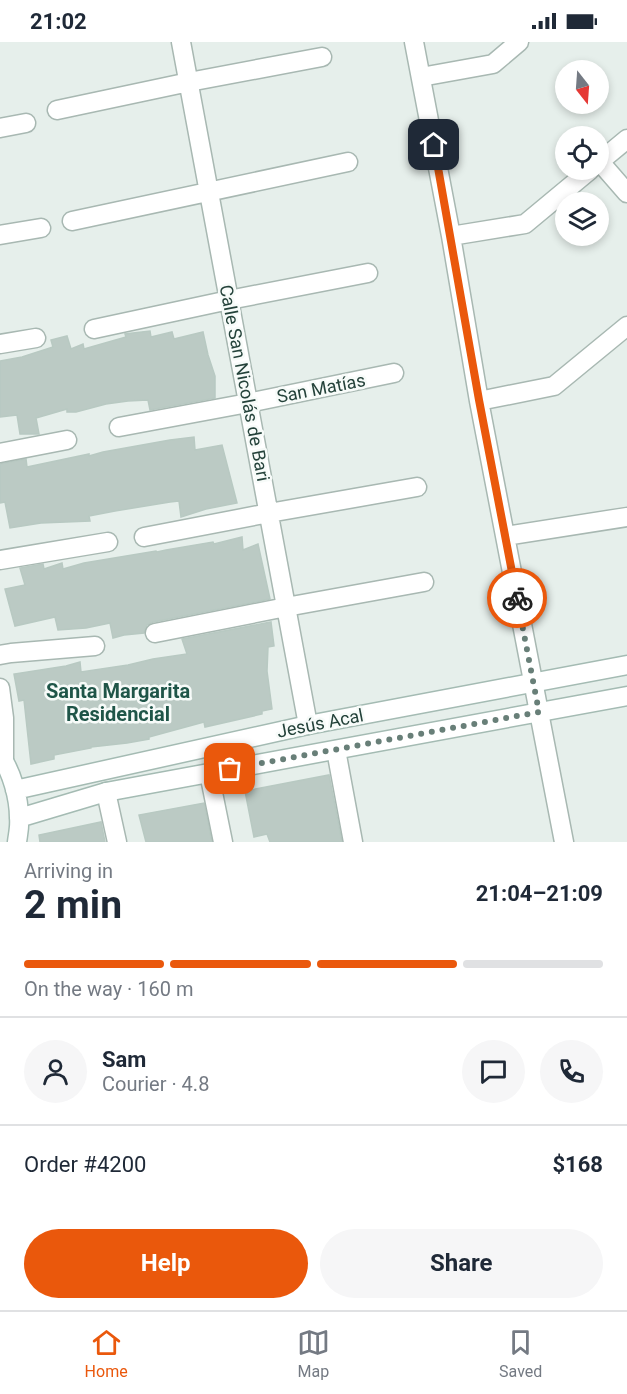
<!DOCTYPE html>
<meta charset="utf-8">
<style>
body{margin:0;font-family:Roboto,sans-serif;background:#f6f6f7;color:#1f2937;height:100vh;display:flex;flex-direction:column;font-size:22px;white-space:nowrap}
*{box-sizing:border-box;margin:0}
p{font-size:20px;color:#747a83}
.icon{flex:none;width:33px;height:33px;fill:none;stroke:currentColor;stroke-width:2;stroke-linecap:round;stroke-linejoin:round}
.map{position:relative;height:800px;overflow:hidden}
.sheet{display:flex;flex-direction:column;background:#fff;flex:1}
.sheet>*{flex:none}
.needle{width:39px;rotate:163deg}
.controls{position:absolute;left:555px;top:18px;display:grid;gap:12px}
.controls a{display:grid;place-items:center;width:54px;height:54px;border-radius:50%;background:#fff;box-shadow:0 3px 9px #0003;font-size:30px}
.pin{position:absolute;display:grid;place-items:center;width:51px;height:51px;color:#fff;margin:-26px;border-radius:12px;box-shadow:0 3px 9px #0006}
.courier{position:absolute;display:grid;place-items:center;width:60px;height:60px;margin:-30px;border:4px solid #ea580c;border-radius:50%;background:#fff;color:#222;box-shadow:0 2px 8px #0007}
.head em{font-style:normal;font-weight:700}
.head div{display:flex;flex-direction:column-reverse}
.head{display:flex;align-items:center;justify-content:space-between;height:102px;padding:0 24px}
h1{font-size:39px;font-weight:700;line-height:45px}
.bar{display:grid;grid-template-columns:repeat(4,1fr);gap:9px 6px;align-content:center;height:72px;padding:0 24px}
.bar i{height:8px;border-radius:4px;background:#e0e1e3}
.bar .on{background:#ea580c}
.bar p{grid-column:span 4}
.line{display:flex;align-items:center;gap:15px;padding:0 24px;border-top:2px solid #e0e1e3}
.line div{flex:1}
.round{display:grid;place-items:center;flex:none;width:63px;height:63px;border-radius:32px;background:#f6f6f7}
.cta{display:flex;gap:12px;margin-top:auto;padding:12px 24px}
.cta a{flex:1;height:69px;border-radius:36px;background:#ea580c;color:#fff;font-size:24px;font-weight:700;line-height:69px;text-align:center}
.cta a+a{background:#f6f6f7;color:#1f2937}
.status{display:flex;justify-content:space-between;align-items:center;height:42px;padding:0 30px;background:#fff;direction:ltr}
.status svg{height:16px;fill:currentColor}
.tabs{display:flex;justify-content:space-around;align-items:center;height:84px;border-top:2px solid #e0e1e3;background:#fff;font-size:16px;color:#747a83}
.tabs a{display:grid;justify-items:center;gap:3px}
.tabs .on{color:#ea580c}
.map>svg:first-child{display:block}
.building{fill:#bbcac4;stroke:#b8c9c2;stroke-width:1.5}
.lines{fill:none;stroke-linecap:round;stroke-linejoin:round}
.street-casing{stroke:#a8b8b2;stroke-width:21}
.secondary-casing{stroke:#a4bbb3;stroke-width:21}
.street{stroke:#fff;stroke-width:18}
.secondary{stroke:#fff;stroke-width:18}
.done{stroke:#687f78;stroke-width:6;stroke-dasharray:0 10.8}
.route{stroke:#ea580c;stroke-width:8}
.labels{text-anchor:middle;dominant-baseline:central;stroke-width:5;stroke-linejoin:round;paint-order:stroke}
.street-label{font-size:18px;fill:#24423a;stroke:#f7fbf9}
.neighbourhood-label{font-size:20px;font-weight:bold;fill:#1f5548;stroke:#f7fbf9}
</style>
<div class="status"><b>21:02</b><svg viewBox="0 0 49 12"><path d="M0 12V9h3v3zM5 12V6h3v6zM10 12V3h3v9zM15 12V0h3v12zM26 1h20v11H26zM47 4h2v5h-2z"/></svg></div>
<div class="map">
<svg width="627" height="800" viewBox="0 0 627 800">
<rect width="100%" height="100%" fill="#e6efeb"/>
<path class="building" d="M150,289L151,295L172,290L174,297L203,290L208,313L215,334V356L150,368L148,358L128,359L106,362L76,370H67V367L36,376L39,392H20L17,373L0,375V319L22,315L53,305L51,298L67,294L71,307L83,302L84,307L126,295L125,292Z
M194,395L195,408L222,403L237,461L206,467L181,475L179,459L170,460L115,469L89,474L90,479L41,481L10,486L5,460L0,461V422L26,417L27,425L89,412V414L103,410L170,398Z
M242,495L243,508L258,502L270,557L153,580L147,583L144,591L124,593L113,596L110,581L86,586L58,588L55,575L15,584L5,547L25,543L20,526L43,522L44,527L62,521L63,527L84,521L156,509L157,510L166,508L213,500L214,502Z
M271,580L274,604L268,605L267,629L272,667L262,669V672L205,685L204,680L149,695V697L127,701L91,705V706L54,713V717L31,722L24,658L19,659L14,632L66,624L80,620L81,630L128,623L153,617L187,612L182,597Z
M329,733L342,800H270L267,792L254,795L245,749Z
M204,761L212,800H146L139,773Z
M101,780L105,800H40L39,793Z"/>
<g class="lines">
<defs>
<path id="street" d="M181,0L308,683
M414,0L451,194L479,359L564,800
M421,35L493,22L519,0
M57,68L189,40L322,15
M0,86L26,81
M600,120L627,151
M598,121L627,97
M72,179L348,120
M0,193L41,186
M451,194L525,182L590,128
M94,287L229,258L368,231
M0,302L36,296
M479,359L554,344L627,284
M119,385L248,361L394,331
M0,411L67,398
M505,494L627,475
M144,495L269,471L417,445
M0,518L108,500
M155,591L286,565L424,540
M0,613L11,611L95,604
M0,646L4,676V719
M336,708L353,800
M209,731L223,800
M106,750L117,800"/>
<path id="secondary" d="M0,713C12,730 19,756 19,776C20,784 18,792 17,800
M15,748L308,683L627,623
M19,776L106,750L627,654"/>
</defs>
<use href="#street" class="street-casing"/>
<use href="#secondary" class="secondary-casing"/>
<use href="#street" class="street"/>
<use href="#secondary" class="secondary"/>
</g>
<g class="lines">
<path class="done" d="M230,727L539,670L517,556"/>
<path class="route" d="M434,103L479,358L517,556"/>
</g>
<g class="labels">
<g class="street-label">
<text transform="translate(245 341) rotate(79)">Calle San Nicolás de Bari</text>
<text transform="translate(321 346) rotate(-11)">San Matías</text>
<text transform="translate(320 681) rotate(-11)">Jesús Acal</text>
</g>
<g class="neighbourhood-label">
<text x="118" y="649">Santa Margarita<tspan x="118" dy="23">Residencial</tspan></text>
</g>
</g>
</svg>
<div class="controls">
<a><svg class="needle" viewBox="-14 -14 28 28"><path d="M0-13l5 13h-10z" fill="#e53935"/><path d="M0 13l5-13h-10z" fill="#747a83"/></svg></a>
<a><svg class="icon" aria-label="locate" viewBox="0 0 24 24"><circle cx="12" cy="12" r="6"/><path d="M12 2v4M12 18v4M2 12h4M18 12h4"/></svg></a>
<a><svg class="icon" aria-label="layers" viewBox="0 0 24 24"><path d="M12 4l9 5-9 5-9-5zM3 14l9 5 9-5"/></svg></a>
</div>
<div class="pin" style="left:230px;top:727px;background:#ea580c"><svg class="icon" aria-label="bag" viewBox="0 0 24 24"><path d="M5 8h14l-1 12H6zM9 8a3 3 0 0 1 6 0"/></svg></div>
<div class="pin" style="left:434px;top:103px;background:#1f2937"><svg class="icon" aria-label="home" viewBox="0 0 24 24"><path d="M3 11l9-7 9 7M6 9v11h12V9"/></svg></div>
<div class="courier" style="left:517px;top:556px"><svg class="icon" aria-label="bike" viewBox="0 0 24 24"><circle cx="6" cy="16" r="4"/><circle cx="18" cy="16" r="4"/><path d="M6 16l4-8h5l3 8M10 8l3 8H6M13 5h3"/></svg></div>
</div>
<section class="sheet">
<div class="head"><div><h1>2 min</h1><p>Arriving in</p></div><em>21:04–21:09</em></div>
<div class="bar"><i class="on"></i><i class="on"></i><i class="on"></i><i></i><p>On the way · 160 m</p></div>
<div class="line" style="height:108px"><a class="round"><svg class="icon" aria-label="person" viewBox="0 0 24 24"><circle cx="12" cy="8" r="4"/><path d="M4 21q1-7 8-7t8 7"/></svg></a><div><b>Sam</b><p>Courier · 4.8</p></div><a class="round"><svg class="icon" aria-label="chat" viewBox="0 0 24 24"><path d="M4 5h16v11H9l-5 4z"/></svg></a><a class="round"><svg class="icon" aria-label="phone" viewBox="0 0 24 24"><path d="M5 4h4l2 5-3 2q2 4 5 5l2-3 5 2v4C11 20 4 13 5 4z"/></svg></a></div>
<div class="line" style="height:78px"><div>Order #4200</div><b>$168</b></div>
<div class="cta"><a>Help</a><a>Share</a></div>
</section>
<nav class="tabs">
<a class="on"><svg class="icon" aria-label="home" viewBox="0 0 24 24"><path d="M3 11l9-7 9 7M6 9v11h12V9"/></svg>Home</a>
<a><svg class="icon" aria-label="map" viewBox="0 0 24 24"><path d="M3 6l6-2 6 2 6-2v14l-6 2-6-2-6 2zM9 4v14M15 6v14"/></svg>Map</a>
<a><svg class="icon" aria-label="saved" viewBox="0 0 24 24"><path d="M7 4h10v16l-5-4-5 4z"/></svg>Saved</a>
</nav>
